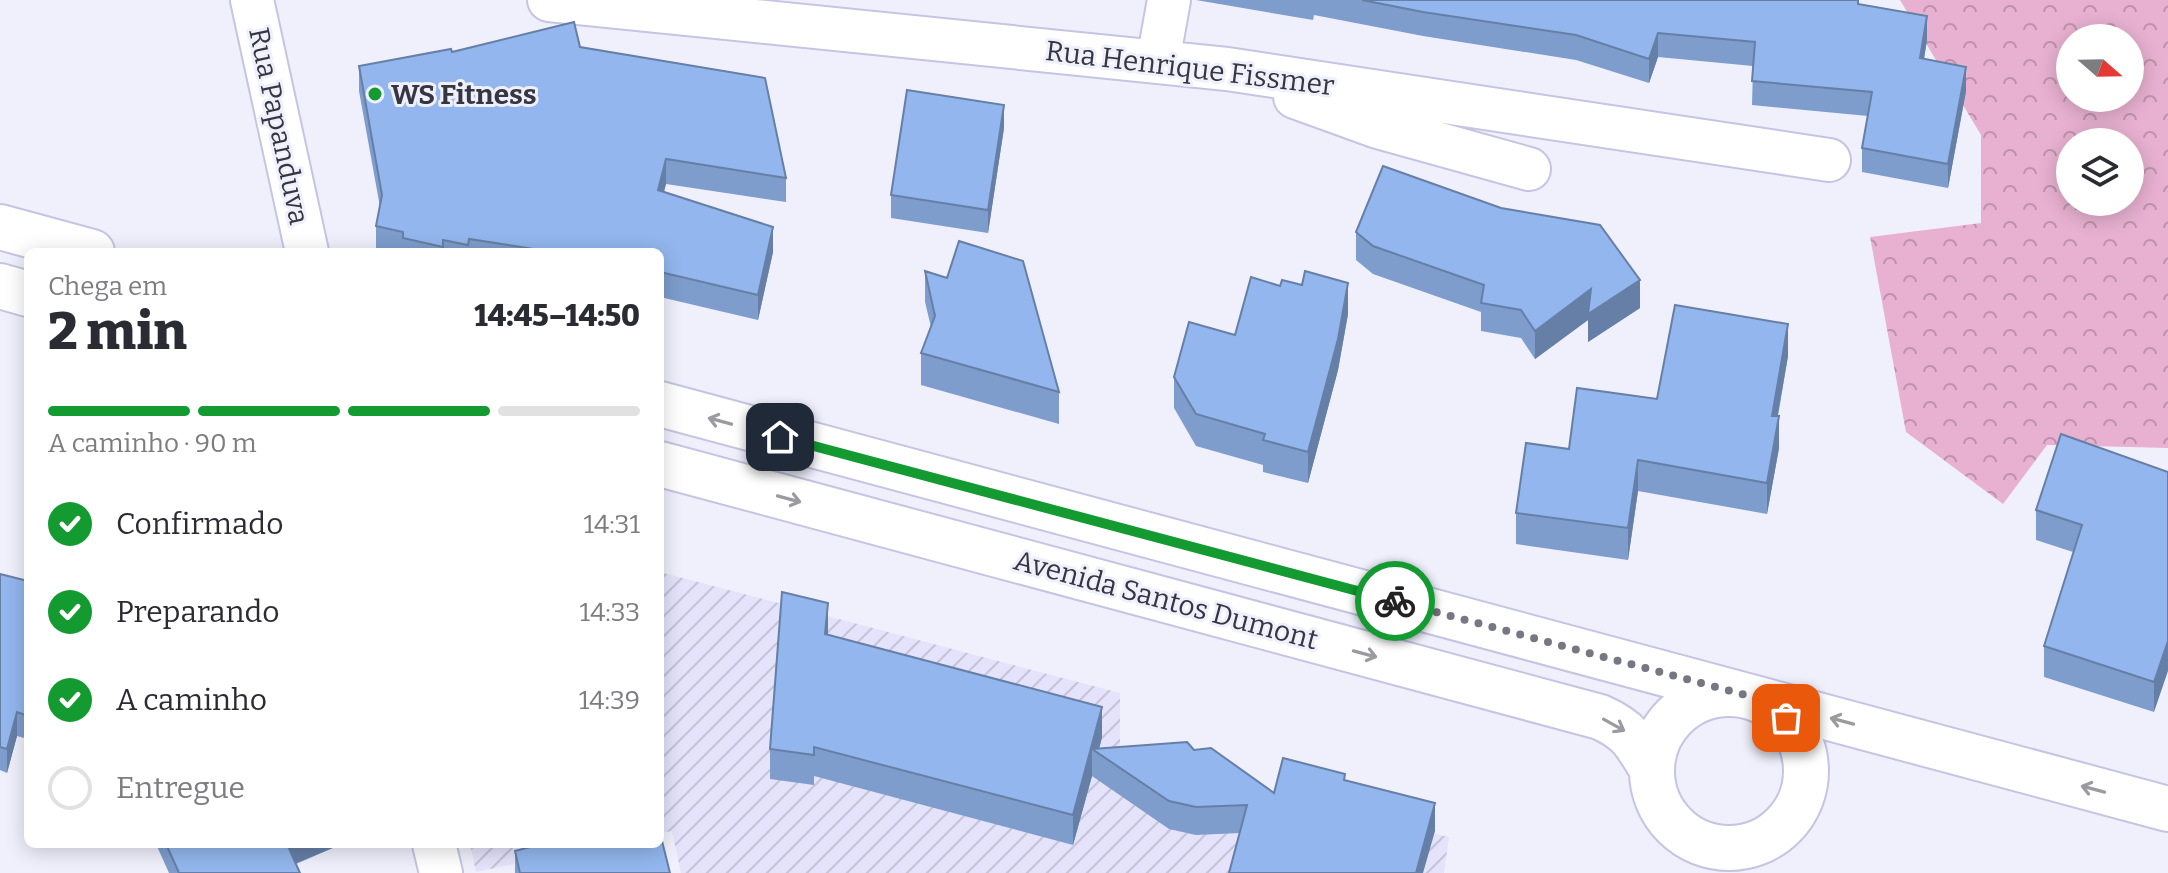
<!DOCTYPE html>
<html lang="pt">
<meta charset="utf-8">
<style>
body{margin:0;font-family:Bitter,serif;background:#f7f7f7;color:#2b2b33;height:100vh;display:flex;flex-direction:column;font-size:30px;white-space:nowrap}
*{box-sizing:border-box;margin:0}
p{font-size:26px;color:#7c7c81}
.icon{flex:none;width:44px;height:44px;fill:none;stroke:currentColor;stroke-width:2;stroke-linecap:round;stroke-linejoin:round}
.map{position:relative;flex:1;overflow:hidden}
.side{position:absolute;left:24px;top:248px;width:640px;height:600px;display:flex;flex-direction:column;background:#fff;border-radius:12px;box-shadow:0 4px 20px #0003}
.side>*{flex:none}
.needle{width:52px;rotate:110deg}
.controls{position:absolute;left:2056px;top:24px;display:grid;gap:16px}
.controls a{display:grid;place-items:center;width:88px;height:88px;border-radius:50%;background:#fff;box-shadow:0 4px 20px #0003;font-size:40px}
.pin{position:absolute;display:grid;place-items:center;width:68px;height:68px;color:#fff;margin:-34px;border-radius:16px;box-shadow:0 4px 12px #0006}
.courier{position:absolute;display:grid;place-items:center;width:80px;height:80px;margin:-40px;border:6px solid #139a31;border-radius:50%;background:#fff;color:#222;box-shadow:0 2px 10px #0007}
.head em{font-style:normal;font-weight:800}
.head div{display:flex;flex-direction:column-reverse}
.head{display:flex;align-items:center;justify-content:space-between;height:136px;padding:0 24px}
h1{font-size:52px;font-weight:800;line-height:60px}
.bar{display:grid;grid-template-columns:repeat(4,1fr);gap:12px 8px;align-content:center;height:96px;padding:0 24px}
.bar i{height:10px;border-radius:6px;background:#e1e1e2}
.bar .on{background:#139a31}
.bar p{grid-column:span 4}
ol{padding:0 24px;list-style:none}
li{display:flex;align-items:center;gap:24px;height:88px}
li p{margin-inline-start:auto}
li .icon{padding:8px;border-radius:50%;background:#139a31;color:#fff;stroke-width:4}
li:last-child{color:#7c7c81}
li i{width:44px;height:44px;border:4px solid #e1e1e2;border-radius:50%}
.map>svg:first-child{display:block}
.industrial{fill:url(#industrial-furrows)}
.forest{fill:url(#forest-crowns);fill-rule:evenodd}
.lines{fill:none;stroke-linecap:round;stroke-linejoin:round}
.minor-casing{stroke:#c5c4e3;stroke-width:46}
.primary-casing{stroke:#c5c4e3;stroke-width:48}
.minor{stroke:#fff;stroke-width:42}
.primary{stroke:#fff;stroke-width:44}
.wall{fill:#7e9dcc}
.shaded-wall{fill:#667fa6}
.building{fill:#92b6ed;stroke:#667fa6;stroke-width:2}
.oneway{stroke:#9a9aa0}
.done{stroke:#777783;stroke-width:8;stroke-dasharray:0 14.4}
.route{stroke:#139a31;stroke-width:10}
.poi-dot{fill:#139a31;stroke:#f0f0fd;stroke-width:3}
.labels{text-anchor:middle;dominant-baseline:central;stroke-width:6;stroke-linejoin:round;paint-order:stroke}
.street-label{font-size:28px;fill:#363642;stroke:#f0f0fd}
.poi-label{font-size:28px;font-weight:bold;fill:#363642;stroke:#f0f0fd;text-anchor:start}
</style>
<div class="map">
<svg width="2168" height="873" viewBox="0 0 2168 873">
<defs>
<pattern id="industrial-furrows" width="10" height="10" patternUnits="userSpaceOnUse" patternTransform="scale(2)"><rect width="10" height="10" fill="#e4e3fb"/><path d="M-1 1l2-2M0 10L10 0M9 11l2-2" fill="none" stroke="#c4c3d8"/></pattern>
<pattern id="forest-crowns" width="20" height="18" patternUnits="userSpaceOnUse" patternTransform="scale(2)"><rect width="20" height="18" fill="#e8b1d1"/><path d="M2 6a3 3 0 1 1 6 0M12 15a3 3 0 1 1 6 0" fill="none" stroke="#bd91ab"/></pattern>
</defs>
<rect width="100%" height="100%" fill="#f0f0fd"/>
<path class="industrial" d="M660,572L1120,693V764L1194,777L1449,837L1444,873H681L672,831L660,833Z
M470,844H609L476,872Z"/>
<path class="forest" d="M1900,0H2168V448L2047,445L2003,504L1906,432L1870,237L1981,223V135ZM2070,38H2130V98H2070ZM2070,142H2130V202H2070Z"/>
<g class="lines">
<defs>
<path id="minor" d="M252,0L307,252
M549,0L1227,69L1829,160
M1158,61L1169,0
M1295,97L1378,127L1529,169
M434,844L441,873"/>
<path id="primary" d="M0,227L92,252
M0,286L28,294
M660,404L2168,809
M660,464L1600,717C1629,730 1635,741 1651,768
M1652 771a77 77 0 1 1 154 0a77 77 0 1 1-154 0Z"/>
</defs>
<use href="#minor" class="minor-casing"/>
<use href="#primary" class="primary-casing"/>
<use href="#minor" class="minor"/>
<use href="#primary" class="primary"/>
</g>
<path class="wall" d="M1196,0H1859V4L1927,40L1924,59L1966,91L1948,188L1862,172V148L1868,116L1752,105L1753,66L1658,57L1649,83L1576,60L1423,36L1314,15L1313,20Z
M580,47L786,178V202L666,184L664,191L773,252L758,320L660,297V252L376,251V226L380,207L359,91V66L452,52Z
M1004,128L988,233L891,218V195Z
M1356,232L1640,308L1588,342V320L1535,359L1521,338L1481,331V312L1373,274L1356,260Z
M925,271L947,278L1059,392V424L921,385V353L931,327L925,302Z
M1348,314L1338,370L1308,483L1263,472V465L1196,446L1174,408V377Z
M1788,356L1778,416L1779,448L1767,514L1638,491L1628,560L1516,544V513L1569,449L1657,399Z
M2168,472L2154,712L2044,677V646L2073,552L2036,540V510Z
M0,574L28,581V739L17,736L7,773L0,770Z
M828,635L1102,737L1099,749L1194,750L1274,793L1345,780L1435,831L1240,833L1196,835L1169,829L1092,776L1073,845L814,776V785L770,779V749Z
M156,844H342L296,864L300,873H169Z
M515,851L670,873H515Z"/>
<path class="shaded-wall" d="M1927,16V40L1920,83V58Z
M1658,33V57L1649,83V59Z
M1966,67V91L1948,188V164Z
M1004,105V128L988,233V210Z
M666,159V184L658,215V190Z
M773,227V252L758,320V295Z
M1640,280V308L1588,342V320L1535,359V331L1591,289Z
M1348,283V314L1338,370L1308,483V452Z
M1788,324V356L1772,447V416Z
M1779,416V448L1767,514V483Z
M1638,460V491L1628,560V528Z
M828,603V633L825,664V634Z
M2168,641V671L2154,712V682Z
M1102,707V737L1098,753L1092,749V776L1073,845V815Z
M17,712V736L7,773V749Z
M1435,803V831L1423,873H1416Z
M287,844H342L287,867Z"/>
<path class="building" d="M1362,0H1858V4L1927,16L1920,58L1966,67L1948,164L1862,148L1872,92L1752,81L1755,42L1658,33L1649,59L1576,35L1423,12Z
M574,22L580,47L765,78L786,178L666,159L658,190L773,227L758,295L660,272V252H553L469,239L468,245L443,240V247L403,238V232L376,226L382,195L359,66L451,49L452,52Z
M907,90L1004,105L988,210L891,195Z
M1383,166L1501,208L1600,225L1640,280L1588,314L1591,289L1535,331L1521,310L1481,303L1484,285L1373,246L1356,232Z
M959,241L1023,261L1059,392L921,353L935,316L925,271L947,278Z
M1305,271L1348,283L1338,339L1308,452L1263,440L1265,434L1196,414L1174,377L1189,322L1235,335L1251,277L1280,286L1282,280L1302,285Z
M1675,305L1788,324L1772,416H1779L1767,483L1638,460L1628,528L1516,513L1526,443L1569,449L1577,388L1657,399Z
M2061,434L2168,472V641L2154,682L2044,646L2082,525L2036,510Z
M0,574L28,581V716L17,712L7,749L0,747Z
M782,592L828,603L825,634L1102,707L1073,815L814,747V755L770,749Z
M1187,742L1194,750L1211,748L1274,793L1283,758L1345,774L1344,780L1435,803L1416,873H1229L1247,805L1196,807L1169,801L1092,749Z
M660,833L670,873H520L515,851L541,844H660Z
M166,844H287L300,873H179Z"/>
<defs><path id="oneway-shaft" d="M-6 0H5M1.5-3L5.5 0L1.5 3" fill="none" stroke-width="1.6" stroke-linecap="round" stroke-linejoin="round" transform="scale(2)"/></defs>
<g class="oneway">
<use href="#oneway-shaft" transform="translate(720 421) rotate(-165)"/>
<use href="#oneway-shaft" transform="translate(789 499) rotate(15)"/>
<use href="#oneway-shaft" transform="translate(1365 654) rotate(15)"/>
<use href="#oneway-shaft" transform="translate(1842 721) rotate(-165)"/>
<use href="#oneway-shaft" transform="translate(1614 725) rotate(29)"/>
<use href="#oneway-shaft" transform="translate(2093 789) rotate(-165)"/>
</g>
<g class="lines">
<path class="done" d="M1395,601L1742,694L1765,703L1786,718"/>
<path class="route" d="M780,437L1395,601"/>
</g>
<circle class="poi-dot" cx="375" cy="94" r="8"/>
<g class="labels">
<g class="street-label">
<text transform="translate(1190 68) rotate(7)">Rua Henrique Fissmer</text>
<text transform="translate(279 126) rotate(78)">Rua Papanduva</text>
<text transform="translate(1166 600) rotate(15)">Avenida Santos Dumont</text>
</g>
<g class="poi-label">
<text x="391" y="94">WS Fitness</text>
</g>
</g>
</svg>
<div class="controls">
<a><svg class="needle" viewBox="-14 -14 28 28"><path d="M0-13l5 13h-10z" fill="#e53935"/><path d="M0 13l5-13h-10z" fill="#7c7c81"/></svg></a>
<a><svg class="icon" aria-label="layers" viewBox="0 0 24 24"><path d="M12 4l9 5-9 5-9-5zM3 14l9 5 9-5"/></svg></a>
</div>
<div class="pin" style="left:1786px;top:718px;background:#ea580c"><svg class="icon" aria-label="bag" viewBox="0 0 24 24"><path d="M5 8h14l-1 12H6zM9 8a3 3 0 0 1 6 0"/></svg></div>
<div class="pin" style="left:780px;top:437px;background:#1f2937"><svg class="icon" aria-label="home" viewBox="0 0 24 24"><path d="M3 11l9-7 9 7M6 9v11h12V9"/></svg></div>
<div class="courier" style="left:1395px;top:601px"><svg class="icon" aria-label="bike" viewBox="0 0 24 24"><circle cx="6" cy="16" r="4"/><circle cx="18" cy="16" r="4"/><path d="M6 16l4-8h5l3 8M10 8l3 8H6M13 5h3"/></svg></div>
<section class="side">
<div class="head"><div><h1>2 min</h1><p>Chega em</p></div><em>14:45–14:50</em></div>
<div class="bar"><i class="on"></i><i class="on"></i><i class="on"></i><i></i><p>A caminho · 90 m</p></div>
<ol>
<li><svg class="icon" aria-label="check" viewBox="0 0 24 24"><path d="M5 12l5 5 9-10"/></svg>Confirmado<p>14:31</p></li>
<li><svg class="icon" aria-label="check" viewBox="0 0 24 24"><path d="M5 12l5 5 9-10"/></svg>Preparando<p>14:33</p></li>
<li><svg class="icon" aria-label="check" viewBox="0 0 24 24"><path d="M5 12l5 5 9-10"/></svg>A caminho<p>14:39</p></li>
<li><i></i>Entregue</li>
</ol>
</section>
</div>
